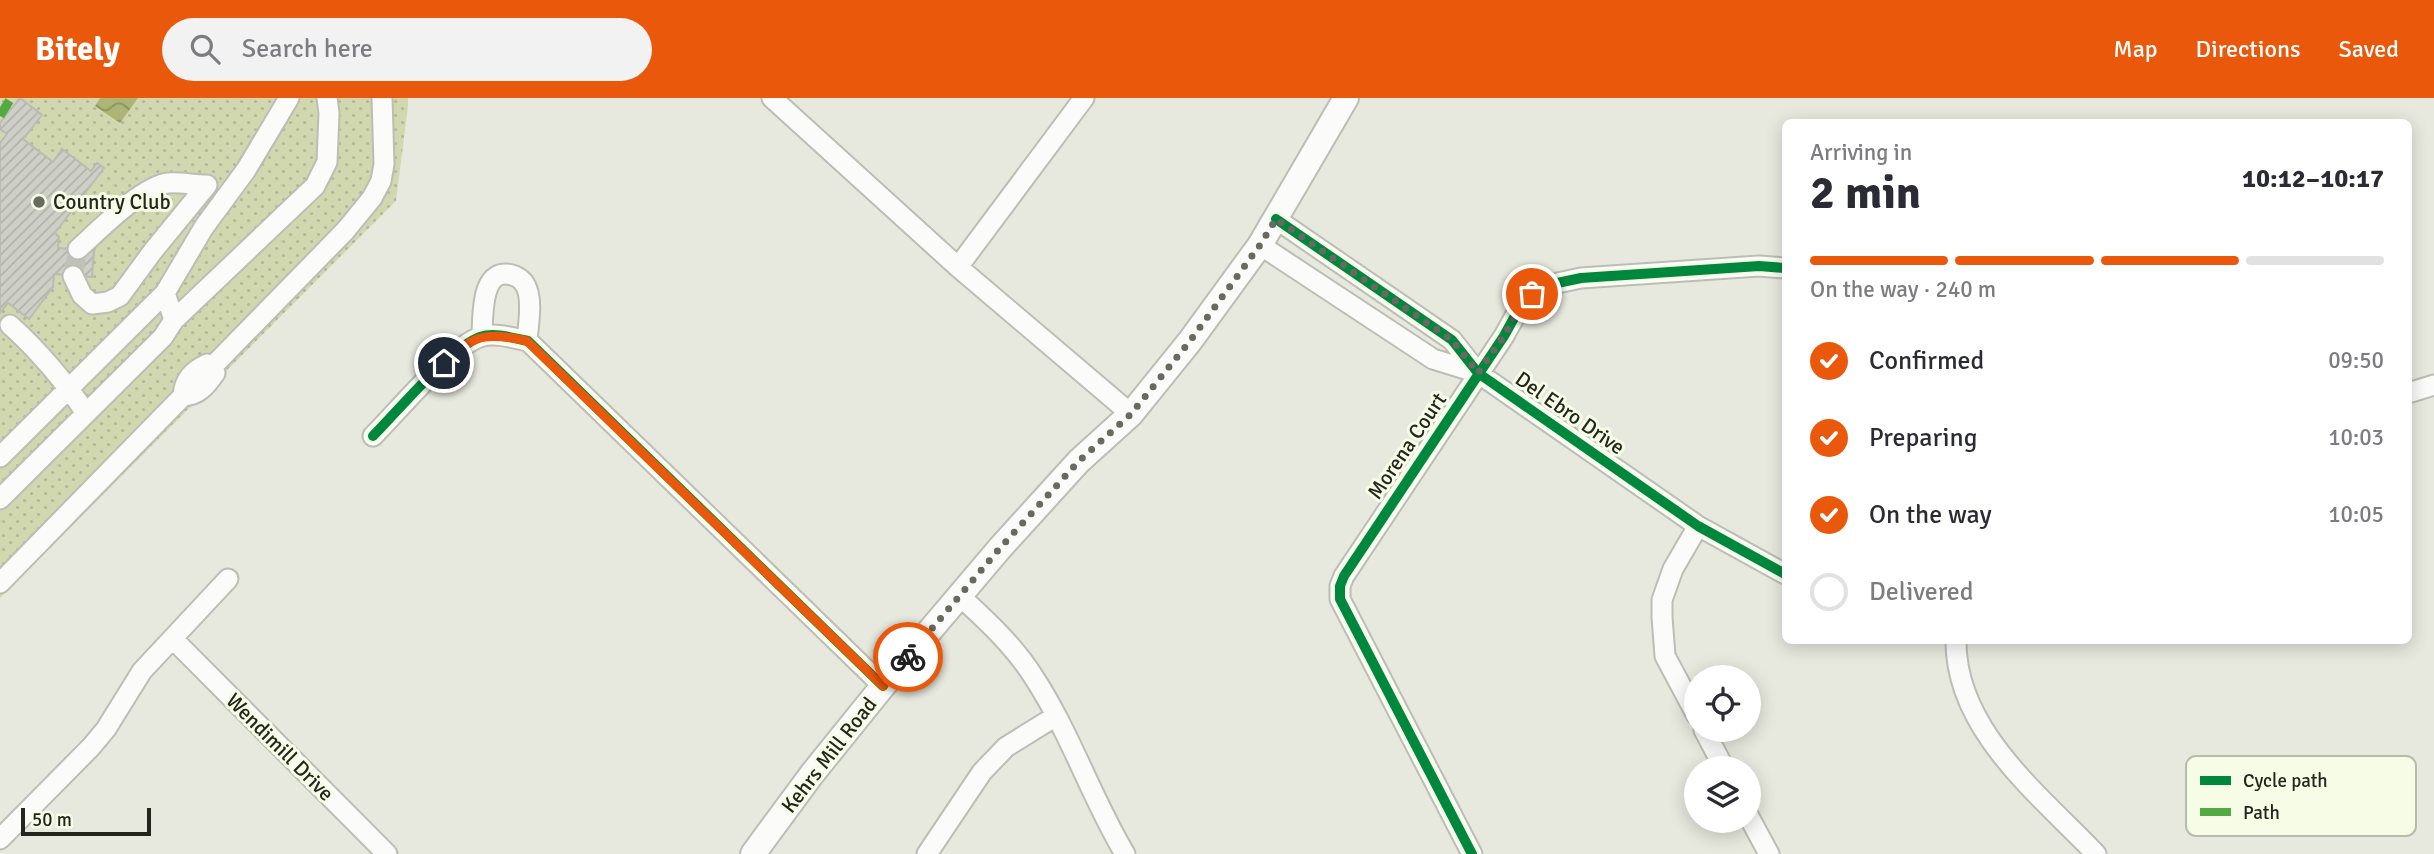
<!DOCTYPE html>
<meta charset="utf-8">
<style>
body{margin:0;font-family:Signika,sans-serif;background:#f2f2f3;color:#2b2b33;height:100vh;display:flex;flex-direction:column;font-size:26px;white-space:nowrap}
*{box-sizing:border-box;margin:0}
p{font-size:23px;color:#7c7c81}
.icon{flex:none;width:38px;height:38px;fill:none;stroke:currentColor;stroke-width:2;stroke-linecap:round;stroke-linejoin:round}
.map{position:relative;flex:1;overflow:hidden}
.details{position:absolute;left:1782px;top:21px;width:630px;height:525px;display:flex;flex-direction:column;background:#fff;border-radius:10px;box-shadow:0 4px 18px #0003}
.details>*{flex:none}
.buttons{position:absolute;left:1684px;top:567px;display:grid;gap:14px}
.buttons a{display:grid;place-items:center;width:77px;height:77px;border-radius:50%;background:#fff;box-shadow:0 4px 18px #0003;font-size:35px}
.scale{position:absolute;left:21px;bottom:18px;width:130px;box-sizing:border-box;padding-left:7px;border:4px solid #24261e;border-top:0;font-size:19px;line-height:24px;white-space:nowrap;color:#24261e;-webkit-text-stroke:5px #f7fce6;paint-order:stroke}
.pin{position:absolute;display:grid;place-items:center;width:60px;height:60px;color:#fff;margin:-30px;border:4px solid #fff;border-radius:50%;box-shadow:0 2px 7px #0007}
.courier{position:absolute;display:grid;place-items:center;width:70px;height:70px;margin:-35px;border:5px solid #ea580c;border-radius:50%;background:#fff;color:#222;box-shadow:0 2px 9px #0007}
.head em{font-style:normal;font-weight:700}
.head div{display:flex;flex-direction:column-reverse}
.head{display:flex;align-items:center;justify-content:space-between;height:119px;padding:0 28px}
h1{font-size:46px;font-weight:700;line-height:52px}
.bar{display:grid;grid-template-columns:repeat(4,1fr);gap:10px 7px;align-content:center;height:84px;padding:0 28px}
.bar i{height:9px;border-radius:5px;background:#e1e1e2}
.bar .on{background:#ea580c}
.bar p{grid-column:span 4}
ol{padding:0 28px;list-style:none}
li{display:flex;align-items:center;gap:21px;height:77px}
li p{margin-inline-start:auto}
li .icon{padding:7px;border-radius:50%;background:#ea580c;color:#fff;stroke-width:4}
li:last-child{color:#7c7c81}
li i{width:38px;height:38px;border:4px solid #e1e1e2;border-radius:50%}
header{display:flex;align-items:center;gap:42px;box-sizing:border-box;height:98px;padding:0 35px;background:#ea580c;color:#fff}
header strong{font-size:33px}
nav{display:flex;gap:38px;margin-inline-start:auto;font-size:24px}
.search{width:490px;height:63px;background:#f2f2f3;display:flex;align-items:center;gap:18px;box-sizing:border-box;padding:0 24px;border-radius:38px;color:#7c7c81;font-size:26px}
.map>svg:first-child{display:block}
.grass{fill:url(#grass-dots)}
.water{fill:url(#water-waves)}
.building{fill:url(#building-hatch);stroke:#babbb3;stroke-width:2}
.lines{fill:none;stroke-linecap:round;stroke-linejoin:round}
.minor-tunnel{stroke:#c0c2b8;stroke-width:19;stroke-dasharray:19 10;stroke-linecap:butt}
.minor-casing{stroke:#bcbeb5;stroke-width:23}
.major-casing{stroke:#bcbeb5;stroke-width:28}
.minor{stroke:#fbfcfa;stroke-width:19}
.major{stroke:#fbfcfa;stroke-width:24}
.quiet{stroke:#53aa43;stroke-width:9;stroke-dasharray:18 9;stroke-linecap:butt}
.cycleway-casing{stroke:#f7fce6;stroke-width:15}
.cycleway{stroke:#00873e;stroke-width:10}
.done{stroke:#686a61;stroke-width:7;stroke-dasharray:0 12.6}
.route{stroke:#ea580c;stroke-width:9}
.poi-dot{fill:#686a61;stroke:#f7fce6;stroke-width:2.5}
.labels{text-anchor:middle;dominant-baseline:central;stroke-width:6;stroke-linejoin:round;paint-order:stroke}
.poi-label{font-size:21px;fill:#24261e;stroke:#f7fce6;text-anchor:start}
.street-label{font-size:21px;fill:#24261e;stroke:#f7fce6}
.key{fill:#f7fce6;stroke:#b8bcaa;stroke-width:2}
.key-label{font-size:19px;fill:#24261e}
</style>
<header>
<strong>Bitely</strong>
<div class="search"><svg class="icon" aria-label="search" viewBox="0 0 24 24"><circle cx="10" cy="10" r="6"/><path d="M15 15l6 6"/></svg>Search here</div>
<nav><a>Map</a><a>Directions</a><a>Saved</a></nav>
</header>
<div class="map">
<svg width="2434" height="756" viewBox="0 0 2434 756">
<defs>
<pattern id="grass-dots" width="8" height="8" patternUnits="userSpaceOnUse" patternTransform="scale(1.75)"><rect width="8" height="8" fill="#d1d8af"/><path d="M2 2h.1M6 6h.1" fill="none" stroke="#b3b996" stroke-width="1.8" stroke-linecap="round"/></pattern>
<pattern id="water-waves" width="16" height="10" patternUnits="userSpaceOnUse" patternTransform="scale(1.75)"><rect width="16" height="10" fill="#acb476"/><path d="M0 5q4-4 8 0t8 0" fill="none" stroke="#8c9260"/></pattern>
<pattern id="building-hatch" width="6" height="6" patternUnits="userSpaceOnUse" patternTransform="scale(1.75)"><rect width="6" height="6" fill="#ced0c7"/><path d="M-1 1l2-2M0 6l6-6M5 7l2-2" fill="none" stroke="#b1b2aa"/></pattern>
</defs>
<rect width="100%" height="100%" fill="#e7e9de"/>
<path class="grass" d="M0,0H408V8L396,103L0,500Z"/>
<path class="water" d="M100,0H138L120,25L95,8Z"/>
<path class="building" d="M20,0L42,17L23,41L53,64L62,51L91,73L97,65L104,70L55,135L59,139L58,150L94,153L92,179L54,176L53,189L29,221L8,205L0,215V45L7,36L0,31V25Z"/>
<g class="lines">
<path class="minor-tunnel" d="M73,178L78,151"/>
<defs>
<path id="minor" d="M772,0L958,169L1131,316
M1276,121L1452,242L1478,275L1698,428L1785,476
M1260,147L1433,261L1478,275
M958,169L1084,0
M73,178L82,197L92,206L108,204L120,198L153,153L207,87C194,87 180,84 168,85C142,88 97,134 78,151
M174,222L315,88L327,64L329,15L327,0
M10,227C39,253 64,283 86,315
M482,238C483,219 480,165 515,178C522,181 526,186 528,194C532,209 528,228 527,243
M2408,295L2434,287
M183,298C199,297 206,288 215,275L213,268L345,133L372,100L381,83L384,66L382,0
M373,338C397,314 451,249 480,239C495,234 513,240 528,243L883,588
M0,359L165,195
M0,401L163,239L174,222L165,195L204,129L246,72L289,0
M0,485L183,298C184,282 192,273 207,266L213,268
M961,499C987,523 1014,548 1033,578C1070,634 1091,699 1125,756
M173,541L387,756
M1956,542C1955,632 2040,697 2096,756
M1696,616L1665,558L1662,519V502L1673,471L1698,428
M1704,632L1724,670
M1748,717L1769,756
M0,741L91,649L106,631L142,573L228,481
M927,756L982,674L1006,649L1056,618
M1472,756L1340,501V488L1344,478L1504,238L1520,209L1532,196L1548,187L1581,180L1759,168L1785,170"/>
<path id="major" d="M753,756L812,676L883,588L1000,450L1079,363L1131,316L1190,243L1260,147L1346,0"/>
</defs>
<use href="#minor" class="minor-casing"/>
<use href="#major" class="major-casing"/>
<use href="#minor" class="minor"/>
<use href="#major" class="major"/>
<path class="quiet" d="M0,18L11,0"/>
<defs>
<path id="cycleway" d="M1276,121L1452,242L1478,275L1698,428L1785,476
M373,338C397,314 451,249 480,239C495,234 513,240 528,243L883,588
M1472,756L1340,501V488L1344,478L1504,238L1520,209L1532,196L1548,187L1581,180L1759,168L1785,170"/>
</defs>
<use href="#cycleway" class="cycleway-casing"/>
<use href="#cycleway" class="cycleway"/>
</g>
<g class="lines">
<path class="done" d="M908,559L1000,450L1079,363L1131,316L1190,243L1260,147L1276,121L1452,242L1478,275L1504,238L1520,209L1532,196"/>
<path class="route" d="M444,265C473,236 487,234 527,243L883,588L908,559"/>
</g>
<circle class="poi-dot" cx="39" cy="104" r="7"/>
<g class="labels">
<g class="poi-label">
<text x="53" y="104">Country Club</text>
</g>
<g class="street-label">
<text transform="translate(1570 315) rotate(35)">Del Ebro Drive</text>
<text transform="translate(1407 348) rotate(-56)">Morena Court</text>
<text transform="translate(280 649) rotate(45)">Wendimill Drive</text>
<text transform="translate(829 657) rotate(-52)">Kehrs Mill Road</text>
</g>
</g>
<rect x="2186" y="658" width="230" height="80" rx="10" class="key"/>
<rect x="2200" y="678" width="31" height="9" fill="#00873e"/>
<rect x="2200" y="710" width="31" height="8" fill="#53aa43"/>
<g class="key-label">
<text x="2243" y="689">Cycle path</text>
<text x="2243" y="721">Path</text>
</g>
</svg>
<div class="buttons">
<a><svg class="icon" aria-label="locate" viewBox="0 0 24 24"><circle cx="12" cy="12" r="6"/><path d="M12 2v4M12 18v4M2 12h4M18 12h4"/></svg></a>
<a><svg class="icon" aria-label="layers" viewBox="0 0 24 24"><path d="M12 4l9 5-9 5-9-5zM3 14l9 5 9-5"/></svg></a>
</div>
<div class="scale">50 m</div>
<div class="pin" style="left:1532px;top:196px;background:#ea580c"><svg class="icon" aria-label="bag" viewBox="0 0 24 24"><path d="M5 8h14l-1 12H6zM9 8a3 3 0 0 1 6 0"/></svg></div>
<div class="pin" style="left:444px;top:265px;background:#1f2937"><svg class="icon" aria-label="home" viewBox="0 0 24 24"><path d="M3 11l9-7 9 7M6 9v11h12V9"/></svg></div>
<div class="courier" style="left:908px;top:559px"><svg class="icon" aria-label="bike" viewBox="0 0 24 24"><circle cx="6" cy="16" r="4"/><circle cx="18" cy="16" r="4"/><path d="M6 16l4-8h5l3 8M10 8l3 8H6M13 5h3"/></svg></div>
<section class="details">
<div class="head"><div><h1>2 min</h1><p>Arriving in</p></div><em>10:12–10:17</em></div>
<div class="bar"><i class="on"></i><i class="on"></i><i class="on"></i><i></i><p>On the way · 240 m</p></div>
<ol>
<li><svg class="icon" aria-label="check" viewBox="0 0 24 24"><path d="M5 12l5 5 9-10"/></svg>Confirmed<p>09:50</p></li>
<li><svg class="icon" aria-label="check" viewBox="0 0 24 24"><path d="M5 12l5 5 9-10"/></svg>Preparing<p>10:03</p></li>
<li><svg class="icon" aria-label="check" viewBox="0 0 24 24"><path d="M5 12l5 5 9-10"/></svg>On the way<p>10:05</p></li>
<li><i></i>Delivered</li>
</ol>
</section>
</div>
